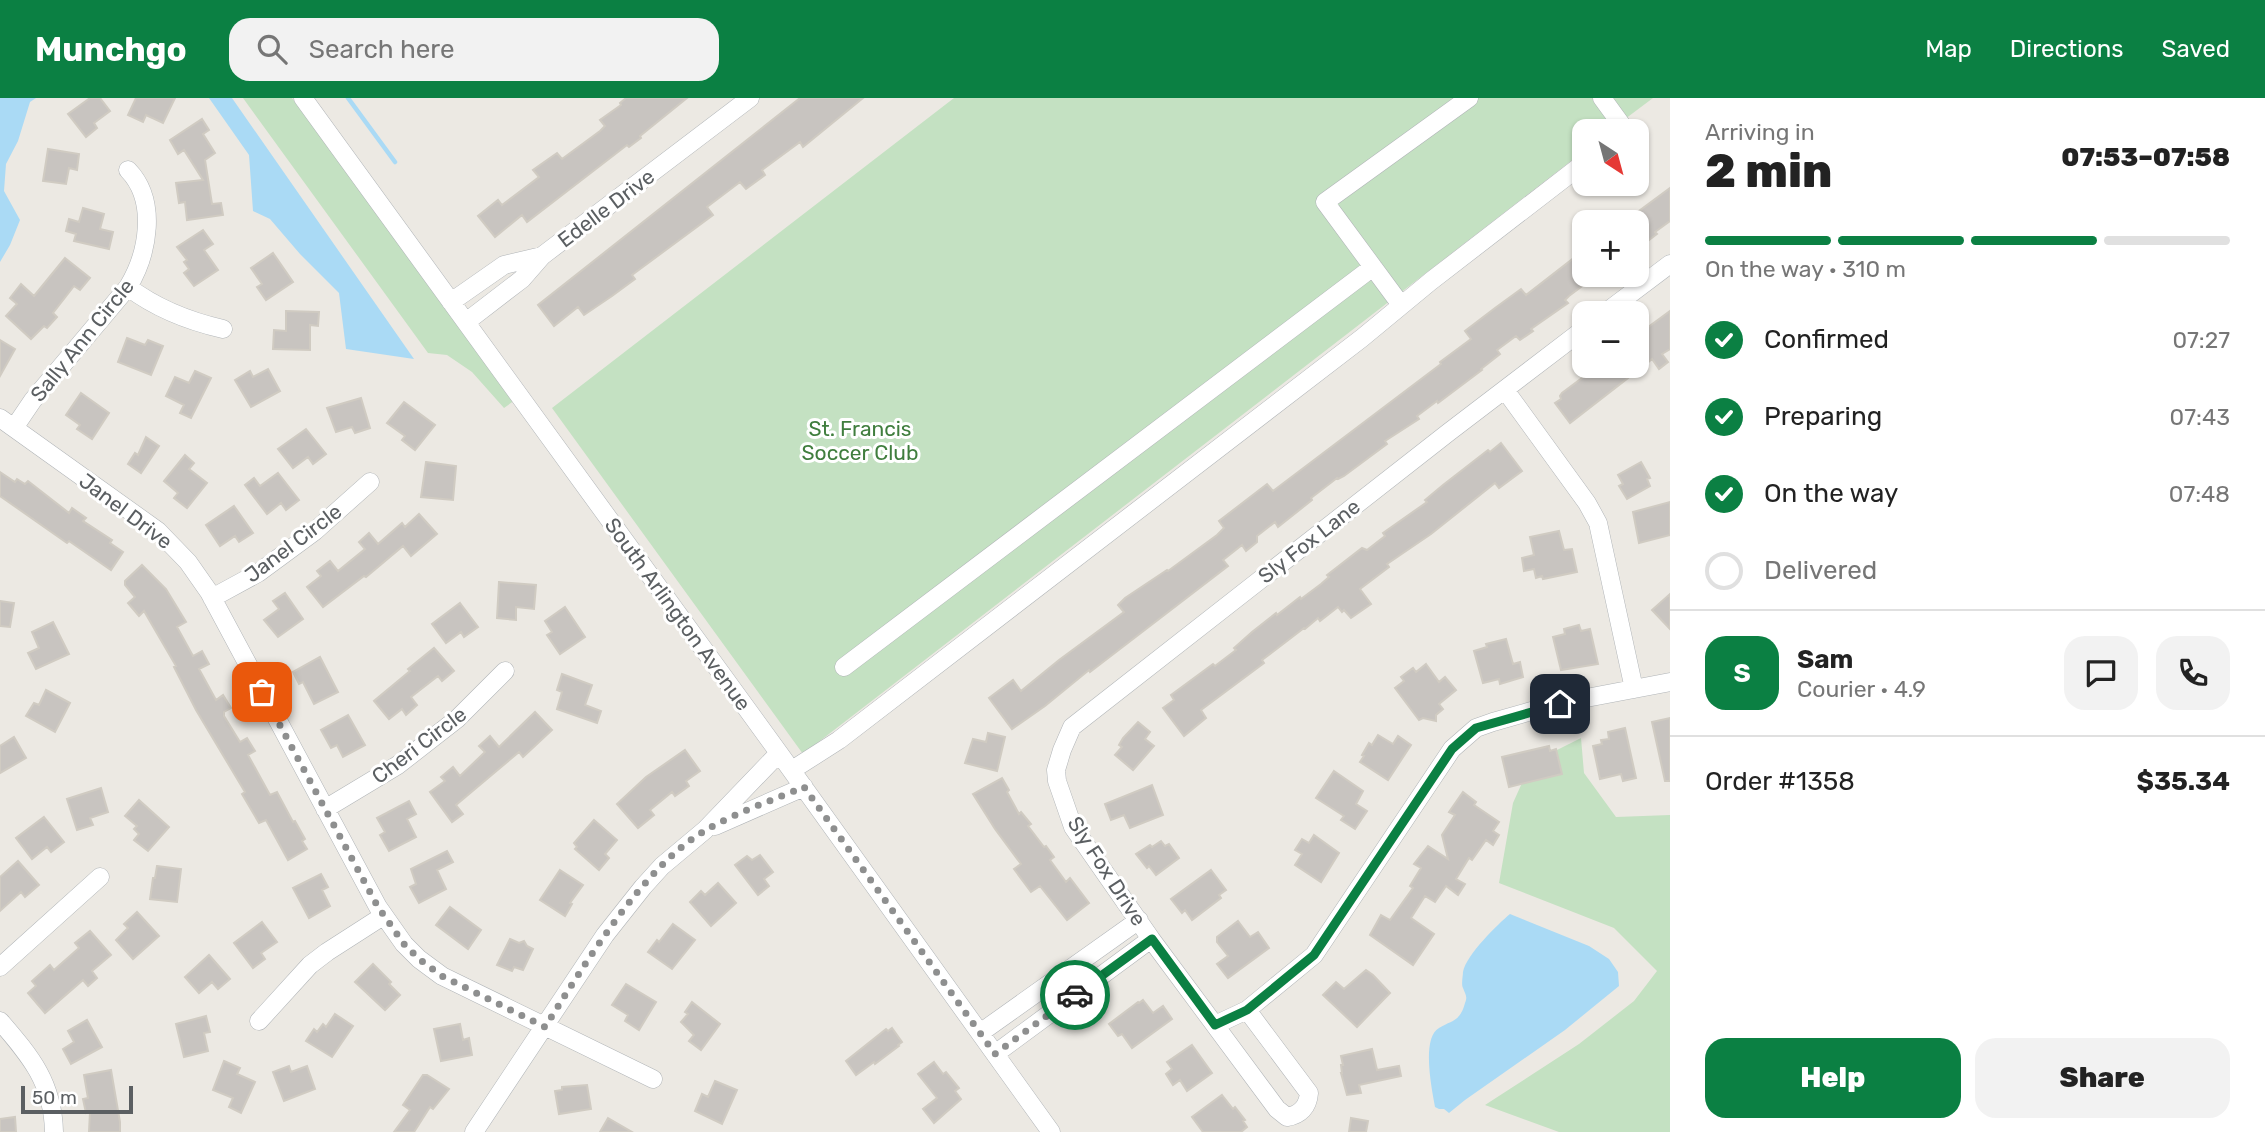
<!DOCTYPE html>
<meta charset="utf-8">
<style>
body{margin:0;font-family:Rubik,sans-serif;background:#f2f2f2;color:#222;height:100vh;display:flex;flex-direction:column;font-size:26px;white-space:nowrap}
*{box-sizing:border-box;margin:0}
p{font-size:23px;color:#767676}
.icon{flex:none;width:38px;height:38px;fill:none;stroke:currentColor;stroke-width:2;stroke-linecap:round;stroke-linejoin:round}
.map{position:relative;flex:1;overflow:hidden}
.details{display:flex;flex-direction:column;background:#fff;width:595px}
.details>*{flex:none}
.needle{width:46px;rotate:144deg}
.fabs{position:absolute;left:1572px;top:21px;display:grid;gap:14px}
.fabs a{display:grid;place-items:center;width:77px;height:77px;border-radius:14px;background:#fff;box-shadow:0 2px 5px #0004;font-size:35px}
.scale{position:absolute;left:21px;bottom:18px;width:112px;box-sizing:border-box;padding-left:7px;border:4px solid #5b5f62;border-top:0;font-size:19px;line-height:24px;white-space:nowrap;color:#5b5f62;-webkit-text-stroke:5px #fff;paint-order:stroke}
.pin{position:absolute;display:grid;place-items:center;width:60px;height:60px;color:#fff;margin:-30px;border-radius:14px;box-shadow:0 4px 10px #0006}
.courier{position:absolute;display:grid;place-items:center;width:70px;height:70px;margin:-35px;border:5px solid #0b8043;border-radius:50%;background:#fff;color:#222;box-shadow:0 2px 9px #0007}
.summary em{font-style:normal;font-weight:800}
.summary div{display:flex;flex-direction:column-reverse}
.summary{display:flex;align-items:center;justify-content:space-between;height:119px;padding:0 35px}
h1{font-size:46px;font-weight:800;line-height:52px}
.bar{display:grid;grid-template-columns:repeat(4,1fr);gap:10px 7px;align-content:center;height:84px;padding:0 35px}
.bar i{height:9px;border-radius:5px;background:#e0e0e0}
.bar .selected{background:#0b8043}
.bar p{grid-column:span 4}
.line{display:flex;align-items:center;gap:18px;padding:0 35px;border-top:2px solid #e0e0e0}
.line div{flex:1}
.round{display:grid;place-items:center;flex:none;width:74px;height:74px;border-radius:21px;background:#f2f2f2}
ol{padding:0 35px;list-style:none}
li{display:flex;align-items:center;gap:21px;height:77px}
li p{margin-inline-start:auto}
li .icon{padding:7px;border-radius:50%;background:#0b8043;color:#fff;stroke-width:4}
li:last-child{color:#767676}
li i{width:38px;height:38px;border:4px solid #e0e0e0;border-radius:50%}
.action{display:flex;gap:14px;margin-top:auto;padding:14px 35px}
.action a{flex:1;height:80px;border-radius:21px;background:#0b8043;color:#fff;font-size:28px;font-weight:800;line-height:80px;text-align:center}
.action a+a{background:#f2f2f2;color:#222}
header{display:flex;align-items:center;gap:42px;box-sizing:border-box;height:98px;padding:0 35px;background:#0b8043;color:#fff}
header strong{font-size:33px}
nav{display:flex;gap:38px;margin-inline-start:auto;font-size:24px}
.search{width:490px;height:63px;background:#f2f2f2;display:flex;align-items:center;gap:18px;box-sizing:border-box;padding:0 24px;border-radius:21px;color:#767676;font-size:26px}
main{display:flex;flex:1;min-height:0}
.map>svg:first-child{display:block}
.green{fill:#c4e1c2}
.water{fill:#aadaf5}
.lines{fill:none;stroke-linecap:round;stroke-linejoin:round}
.stream{stroke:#aadaf5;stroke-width:4.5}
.building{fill:#c8c4c0;stroke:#d0cbc2;stroke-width:2}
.minor-casing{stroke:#b0b4b7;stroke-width:19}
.minor{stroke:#fff;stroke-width:18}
.done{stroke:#8e8f8f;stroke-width:7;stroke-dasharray:0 12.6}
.route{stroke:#0b8043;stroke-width:9}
.labels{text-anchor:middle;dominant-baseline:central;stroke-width:6;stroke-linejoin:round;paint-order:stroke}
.street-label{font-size:21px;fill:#5b5f62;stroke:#fff}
.park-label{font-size:21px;fill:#407e3e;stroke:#fff}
</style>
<header>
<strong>Munchgo</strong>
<div class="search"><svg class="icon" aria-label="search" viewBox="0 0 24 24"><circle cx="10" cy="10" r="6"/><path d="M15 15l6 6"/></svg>Search here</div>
<nav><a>Map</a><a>Directions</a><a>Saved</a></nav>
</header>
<main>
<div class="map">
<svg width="1670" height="1034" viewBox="0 0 1670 1034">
<rect width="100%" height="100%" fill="#ece9e3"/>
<path class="green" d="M243,0H292L433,187L515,302L504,310L472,274L447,257L428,255Z
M954,0H1653L1609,33H1584V53L803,656L552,310Z
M1581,640L1584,675L1616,719L1670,717V1034H1559L1485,1007L1579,946L1634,903L1657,873L1614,830L1499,785L1513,705L1531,665Z"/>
<path class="water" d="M0,0H36L30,4L18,43L6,66L4,93L20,122L10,147L0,164Z
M209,0H232L414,261L346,251L339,195L300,156L270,121L253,113L249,57Z
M1510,816L1589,848L1609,861L1618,874L1619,888L1565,932L1465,1002L1449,1015L1444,1011H1439L1435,1009C1432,992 1421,940 1439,930C1452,922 1460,924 1465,905C1468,898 1465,896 1463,890C1461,886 1463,878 1463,874C1466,857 1498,826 1510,816Z"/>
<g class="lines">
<path class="stream" d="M348,0L395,64"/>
</g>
<path class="building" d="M90,0H100L110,13L94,25L97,30L86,39L68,16Z
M136,0H175L163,25L146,17L143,24L128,17Z
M626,0H687L640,38L641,40L629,49L627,47L527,124L522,117L495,139L478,118L498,102L502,107L539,79L533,72L557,55L562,61L600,33L605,28L600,22L621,7L620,5Z
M800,0H863L803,49L800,44L762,72L765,77L746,91L740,84L707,109L713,117L632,177L635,181L612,198L584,217L578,209L554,228L538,207Z
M202,21L209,32L203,36L215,55L205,62L212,106L221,105L223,117L187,122L185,104L179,105L176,85L203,82L184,52L178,56L170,42Z
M48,51L79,56L77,72L69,70L66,86L43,83Z
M1670,90V123L1655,134L1657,136L1636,152V124H1624Z
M83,110L104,116L100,131L113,134L109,151L74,143L76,136L66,133L69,121L79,124Z
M203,132L213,146L204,152L218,172L194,188L184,175L189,171L184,164L187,162L177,149Z
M1584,152V177H1597L1569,198L1565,202L1568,205L1531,231L1533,233L1520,242L1516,238L1497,252L1500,256L1481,271L1482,272L1438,305L1437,303L1417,318L1419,321L1385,343L1387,346L1344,378L1338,381L1337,380L1311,400L1312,402L1278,429L1275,424L1257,438V444L1246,453L1242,447L1223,462L1228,468L1090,574L1089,572L1045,608L1012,631L989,600L1013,582L1021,593L1059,562L1124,514L1118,507L1125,500L1167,472L1168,473L1217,437L1224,430L1219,423L1267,386L1273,393L1441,266L1440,264L1471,241L1465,233L1495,210L1521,191L1526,197Z
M273,155L293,184L266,202L257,189L262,186L251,170Z
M65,160L90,180L80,192L74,188L53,215L57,219L47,230L44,228L31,241L6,218L17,206L10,200L21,186L34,198Z
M286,213L319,214L318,228L310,227V252L273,251L274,232L286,233Z
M1670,213V251L1662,256L1668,264L1659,271L1652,261L1646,266L1636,253V238Z
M127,240L145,247L148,242L163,248L151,277L118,264Z
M0,242L15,251L0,278Z
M1598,268H1618L1628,280L1570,325L1555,305L1561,301L1560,298L1562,295Z
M268,271L280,293L251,309L235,282L250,273L253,279Z
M195,273L211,280L191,320L180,315L184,307L166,298L175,279L189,285Z
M81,295L109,315L92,341L77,331L80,327L66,317Z
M361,300L370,330L355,335L352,329L336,334L327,310Z
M404,304L435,327L415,352L402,342L405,338L387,325Z
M306,331L326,356L313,366L308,359L293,370L278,351Z
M146,339L159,348L141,375L128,366L135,355L138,357Z
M1501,345L1522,373L1499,390L1495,385L1431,436L1387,466L1389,469L1360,491L1371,506L1351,520L1344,512L1342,514L1338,509L1320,523L1318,520L1305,531L1304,530L1262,562L1264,565L1201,612L1206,620L1184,638L1163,610L1174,602L1171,597L1213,566L1215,568L1236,552L1234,550L1252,534L1276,515L1277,517L1300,499L1301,501L1321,486L1329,479L1327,477L1362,450L1367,452L1385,438L1383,435L1427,404L1425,402L1443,387L1488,352L1490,354Z
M185,357L194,365L189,371L207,385L187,410L174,400L178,395L164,383Z
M426,364L456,368L453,402L421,399Z
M1641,364L1650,380L1647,381L1650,388L1627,401L1619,388L1623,386L1618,377Z
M0,374L15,384L17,381L25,386L28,383L69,415L72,410L86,420L83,423L112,442L110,445L123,454L111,472L69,443L67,445L0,398Z
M278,375L299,402L286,412L281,405L267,416L245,387L254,380L260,388Z
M1670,404V437L1639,445L1633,414Z
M234,408L253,435L239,444L235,438L220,448L206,427Z
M419,416L437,436L411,458L403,448L366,479L364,478L323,509L307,489L321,478L317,473L330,463L338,473L365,451L359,444L369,435L378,446L402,425L405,429Z
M1559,433L1564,452L1572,451L1577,474L1543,481L1542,478L1536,480L1534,471L1524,473L1522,460L1534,457L1530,439Z
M142,467L166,491L186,524L177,529L193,558L202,553L209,566L199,571L216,602L223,597L231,610L224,614V618L240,644L247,640L255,653L248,657L270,697L277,694L293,724L295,723L305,741L302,743L307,751L288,762L266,722L259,725L242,696L245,694L196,612L174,569L176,568L144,513L139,518L128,505L135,499L125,487V483Z
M499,484L536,487L534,511L516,509V522L497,520Z
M285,495L303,521L278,539L264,522L279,511L273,503Z
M1670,496V531L1652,512Z
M0,503L14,505L10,529L0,528Z
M460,505L478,529L464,539L461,534L446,545L432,526Z
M565,509L585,539L560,556L547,537L552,534L545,523Z
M53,524L69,556L36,571L28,555L39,550L32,534Z
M1579,527L1581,533L1590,531L1598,566L1561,572L1553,539L1565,536L1564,531Z
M1506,541L1513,566L1520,564L1523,579L1500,586L1499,581L1483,585L1474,553L1487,549L1486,546Z
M434,550L454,573L442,583L438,578L411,599L417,607L406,617L402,611L389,621L374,603L410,573L408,571Z
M320,559L338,594L314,606L303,584L299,586L293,574Z
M1426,566L1439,584L1445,579L1456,592L1439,606L1443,611L1436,617V623L1423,620L1419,622L1395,590L1404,583L1401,579L1413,570L1416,574Z
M562,576L592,587L585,607L601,613L597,625L557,611L562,594L557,592Z
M46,592L70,605L55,634L26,618L34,605L39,607Z
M535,614L552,632L523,659L519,654L456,707L463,716L452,724L430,694L445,683L441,679L453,669L460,678L485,654L479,648L490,638L499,649Z
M348,617L365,647L343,659L337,647L331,650L321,632Z
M1670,620V683H1665L1652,624Z
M1138,624L1150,634L1145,641L1154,648L1133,672L1115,657L1122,649L1119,647L1123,640Z
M1625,630L1636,680L1623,683L1621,676L1600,681L1593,648L1602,646L1601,642L1609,641L1608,634Z
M988,635L1005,639L997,673L965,665L973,641L986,644Z
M1378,637L1393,646L1398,638L1411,647L1388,682L1360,664L1364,658L1362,657L1369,645L1372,647Z
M14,639L26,660L0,675V648Z
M1549,648L1550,653L1556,651L1562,676L1509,689L1502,659Z
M685,652L700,673L686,683L689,688L675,698L672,694L650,712L654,717L638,730L617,706L646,679Z
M1334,673L1363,693L1356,706L1367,713L1355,731L1341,722L1344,718L1316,700Z
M1002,680L1009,692L1007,694L1019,716L1021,714L1031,726L1028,728L1044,749L1046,748L1054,759L1050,762L1066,784L1070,780L1089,805L1067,822L1040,788L1031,794L1014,771L1021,766L995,731L973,696Z
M1152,687L1163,717L1130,730L1124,717L1111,722L1105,706Z
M101,690L108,714L90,720L93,727L77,732L67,701Z
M1463,694L1476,704L1474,707L1499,724L1493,733L1499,737L1493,747L1486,742L1472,762L1469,760L1456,781L1465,786L1458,797L1446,788L1435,804L1425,798L1411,820L1434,836L1413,867L1370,837L1381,817L1390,822L1413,790L1410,788L1421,770L1414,766L1428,748L1448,761L1442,737L1455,717L1449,714Z
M139,702L169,729L148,753L134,742L139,736L134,731L137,728L125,718Z
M409,703L416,716L407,721L416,739L389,753L380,737L385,734L377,720Z
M44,719L64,744L51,754L47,749L32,761L16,740Z
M594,722L617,742L605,756L609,760L599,772L575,751L577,749L574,745Z
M1314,737L1339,755L1321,784L1295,767L1302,756L1295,752L1302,741L1309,745Z
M1161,743L1165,748L1169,746L1179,760L1156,777L1149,768L1147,770L1136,756L1150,747L1152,749Z
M447,753L453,764L437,772L446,791L419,805L410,789L416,786L411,771Z
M760,757L773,774L764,781L769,788L758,797L735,767L747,758L752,762Z
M18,763L39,787L25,799L21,794L0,813V779Z
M157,768L181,771L177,804L150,801L153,780H155Z
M560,772L583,787L570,805L572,806L565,818L540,802Z
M1211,772L1226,792L1219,797L1221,800L1192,822L1185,812L1182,815L1171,801Z
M321,776L328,789L322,792L330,808L309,820L293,790Z
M718,785L736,805L711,828L690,804L701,793L705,797Z
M450,809L481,832L468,851L436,827Z
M137,814L159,838L133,861L116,842L128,830L124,826Z
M1238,823L1250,839L1258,834L1269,850L1228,880L1217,866L1228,858L1217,844V839Z
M262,824L277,844L261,855L265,861L253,870L234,845Z
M673,826L695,842L672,871L648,854L657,842L659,844Z
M90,833L111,857L92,873L97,880L88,888L83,882L45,915L28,895L36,888L32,883L50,867L54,872L79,850L75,845Z
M510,841L519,845L524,843L527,848L533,851L523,872L514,869L512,873L497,867Z
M209,857L230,881L218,891L212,884L199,895L185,879Z
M373,866L391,884L389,886L400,897L385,912L355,884Z
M1366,872L1373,877L1390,895L1357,929L1323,897L1336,884L1344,891Z
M626,886L656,904L639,932L625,923L628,917L612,907Z
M1143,902L1153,915L1163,908L1172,921L1132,950L1122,936L1118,938L1109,926L1138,904L1139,905Z
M692,904L720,926L701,952L689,943L694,937L681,924L688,916L685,914Z
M335,916L353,928L332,959L306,943L314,931L317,934L323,926L326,929Z
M206,918L210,934L204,935L208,953L184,959L176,926Z
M87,922L102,949L71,966L63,951L74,944L68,933Z
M460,926L463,942L469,940L472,957L441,963L434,931Z
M892,930L902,944L898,947L899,948L875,966L874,964L856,977L846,963L886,931L888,933Z
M1192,947L1212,975L1187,993L1180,982L1173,987L1166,976L1172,971L1167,964Z
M1372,951L1377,972L1399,968L1401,978L1359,987L1361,995L1347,997L1341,975H1342L1341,967H1343L1341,958Z
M224,963L240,970L237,976L255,984L241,1015L229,1009L233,1000L213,992Z
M934,964L943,976L946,974L959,990L955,993L961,1001L934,1025L923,1011L937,1000L918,976Z
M289,968L291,974L307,968L315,991L284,1003L273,974Z
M111,972L120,1024V1034H89L90,1014L86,1015L83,1001L88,1000L84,977Z
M423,977H427L449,991L433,1011L430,1009L414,1034H394L410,1012L403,1007Z
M715,983L737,992L722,1026L695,1013L702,996L708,999Z
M587,987L591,1011L559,1016L555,993L562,992V989Z
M1222,997L1233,1011L1235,1009L1245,1022L1243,1023L1247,1029L1241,1034H1203L1192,1019Z
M15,1019L16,1034H0V1021Z
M608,1020L632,1034H600Z
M1351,1020L1368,1023L1366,1034H1349Z"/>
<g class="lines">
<defs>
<path id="minor" d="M303,0L779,655L1051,1034
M1602,0L1621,26L1618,33
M128,189C157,211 188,223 223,231
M451,204L504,167L542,158
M1401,207L1325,104L1469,0
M1605,215L1670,166
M466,224L522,181L542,158L750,0
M1505,292L1587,405L1598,425L1634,591
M0,320L158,433L188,464L209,494L378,809L404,846L419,861L442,878L653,981
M14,330L33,302L128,189C148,156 158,103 128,72
M212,500L258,475L315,433L370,384
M844,569L1373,169
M792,672L839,642L1362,240L1431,183L1584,65
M325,711L398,667L457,621L505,573
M715,728L804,689
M0,869L100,779
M1247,912L1309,995C1308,1009 1300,1017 1287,1019L1277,1011L1151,841L1073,729L1057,683L1056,672L1062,652L1072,629L1449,334L1584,231
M0,923C31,959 53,985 54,1034
M259,923L310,867L327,854L383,818
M1215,927L1247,912L1314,857L1452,651L1476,630L1493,624L1560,605L1670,584
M980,935L1139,822
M995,956L1151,841
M474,1034L605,837L643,789L662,768L705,732L779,655"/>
</defs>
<use href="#minor" class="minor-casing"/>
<use href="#minor" class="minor"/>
</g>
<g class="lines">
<path class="done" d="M262,594L378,809L404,846L419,861L442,878L545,929C584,868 642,769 706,732C735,715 773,702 804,689L995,956L1075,897"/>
<path class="route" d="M1075,897L1152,841L1215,927L1247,912L1314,857L1452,651L1476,630L1560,606"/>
</g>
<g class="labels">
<g class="street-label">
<text transform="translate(606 110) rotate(-37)">Edelle Drive</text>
<text transform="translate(82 242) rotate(-51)">Sally Ann Circle</text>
<text transform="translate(126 413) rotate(37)">Janel Drive</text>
<text transform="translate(1309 443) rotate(-38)">Sly Fox Lane</text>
<text transform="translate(293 445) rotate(-37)">Janel Circle</text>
<text transform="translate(678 516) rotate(54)">South Arlington Avenue</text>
<text transform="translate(419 647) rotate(-37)">Cheri Circle</text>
<text transform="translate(1107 773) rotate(57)">Sly Fox Drive</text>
</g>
<g class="park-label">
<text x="860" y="330">St. Francis<tspan x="860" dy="24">Soccer Club</tspan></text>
</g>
</g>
</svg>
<div class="fabs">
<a><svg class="needle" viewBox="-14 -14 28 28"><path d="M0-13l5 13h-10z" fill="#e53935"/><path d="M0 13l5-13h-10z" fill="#767676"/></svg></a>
<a>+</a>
<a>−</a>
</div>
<div class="scale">50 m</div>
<div class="pin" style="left:262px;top:594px;background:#ea580c"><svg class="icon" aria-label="bag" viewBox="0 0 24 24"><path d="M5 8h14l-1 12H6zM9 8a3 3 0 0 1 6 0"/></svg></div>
<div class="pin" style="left:1560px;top:606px;background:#1f2937"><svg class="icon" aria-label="home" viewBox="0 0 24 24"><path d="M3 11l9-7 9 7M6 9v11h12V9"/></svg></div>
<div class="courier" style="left:1075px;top:897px"><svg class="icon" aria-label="car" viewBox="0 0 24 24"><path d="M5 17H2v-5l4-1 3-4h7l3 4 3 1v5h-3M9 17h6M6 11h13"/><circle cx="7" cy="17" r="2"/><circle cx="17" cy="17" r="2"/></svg></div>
</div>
<section class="details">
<div class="summary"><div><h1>2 min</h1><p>Arriving in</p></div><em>07:53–07:58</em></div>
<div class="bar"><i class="selected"></i><i class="selected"></i><i class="selected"></i><i></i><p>On the way · 310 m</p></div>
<ol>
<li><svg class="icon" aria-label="check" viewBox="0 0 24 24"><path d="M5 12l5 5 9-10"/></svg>Confirmed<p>07:27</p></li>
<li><svg class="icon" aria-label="check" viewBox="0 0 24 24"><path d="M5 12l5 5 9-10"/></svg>Preparing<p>07:43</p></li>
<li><svg class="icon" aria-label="check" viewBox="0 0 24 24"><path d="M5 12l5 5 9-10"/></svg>On the way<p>07:48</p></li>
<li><i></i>Delivered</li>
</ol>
<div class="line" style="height:126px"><b class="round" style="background:#0b8043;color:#fff">S</b><div><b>Sam</b><p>Courier · 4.9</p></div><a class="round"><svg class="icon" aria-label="chat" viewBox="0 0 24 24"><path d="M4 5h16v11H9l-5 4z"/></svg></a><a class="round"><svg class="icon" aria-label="phone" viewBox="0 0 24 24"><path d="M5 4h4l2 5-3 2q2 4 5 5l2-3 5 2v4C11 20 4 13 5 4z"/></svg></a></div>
<div class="line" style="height:91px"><div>Order #1358</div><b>$35.34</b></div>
<div class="action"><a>Help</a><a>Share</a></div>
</section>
</main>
